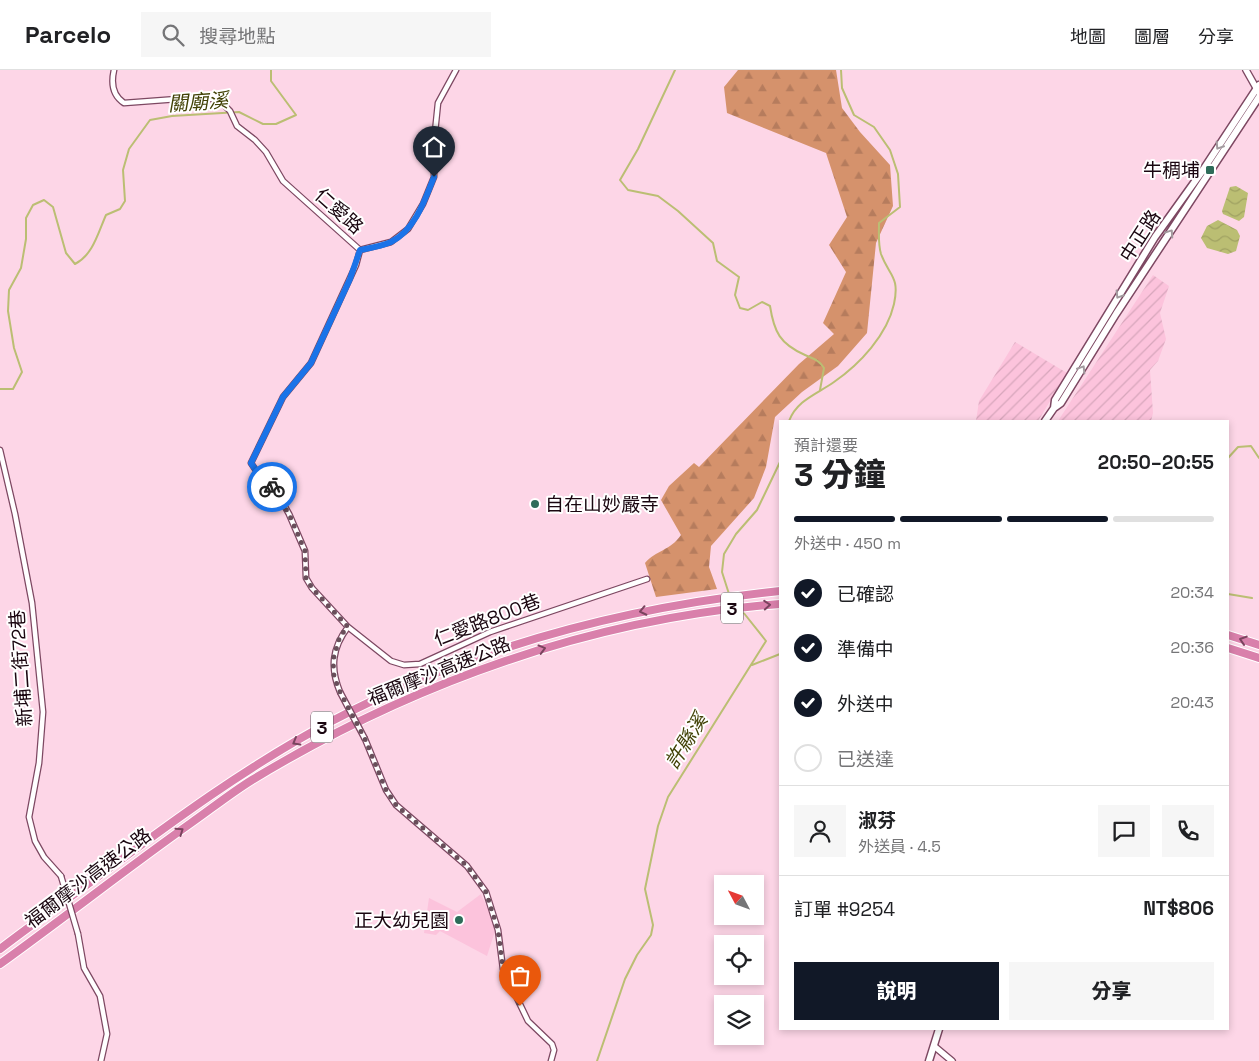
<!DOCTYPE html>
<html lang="zh-TW">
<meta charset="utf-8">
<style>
body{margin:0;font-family:"Space Grotesk","Noto Sans TC",sans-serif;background:#f6f6f6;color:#202124;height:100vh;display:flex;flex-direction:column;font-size:19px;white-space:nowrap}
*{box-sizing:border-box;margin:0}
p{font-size:16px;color:#757577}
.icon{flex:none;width:28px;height:28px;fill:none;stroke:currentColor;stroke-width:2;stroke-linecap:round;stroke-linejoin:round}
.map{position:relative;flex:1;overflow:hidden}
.sheet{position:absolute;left:779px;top:350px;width:450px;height:610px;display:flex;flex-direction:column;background:#fff;border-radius:0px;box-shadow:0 2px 8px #0003}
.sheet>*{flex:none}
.needle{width:32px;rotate:311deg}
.controls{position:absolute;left:714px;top:805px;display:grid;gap:10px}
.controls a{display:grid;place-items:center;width:50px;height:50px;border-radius:0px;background:#fff;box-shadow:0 2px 8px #0003;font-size:25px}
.pin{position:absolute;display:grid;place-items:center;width:42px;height:42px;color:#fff;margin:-51px -21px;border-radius:50% 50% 50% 0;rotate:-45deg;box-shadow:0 0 5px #0007}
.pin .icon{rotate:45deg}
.courier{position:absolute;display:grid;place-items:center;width:50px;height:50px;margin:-25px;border:4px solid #1a73e8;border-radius:50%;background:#fff;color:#222;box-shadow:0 1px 6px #0007}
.headline em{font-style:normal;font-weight:800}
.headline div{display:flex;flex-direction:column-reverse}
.headline{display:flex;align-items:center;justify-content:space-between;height:85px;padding:0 15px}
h1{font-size:32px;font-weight:800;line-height:38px}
.bar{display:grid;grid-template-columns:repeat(4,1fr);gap:8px 5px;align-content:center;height:60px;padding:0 15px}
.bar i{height:6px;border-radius:4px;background:#e0e0e0}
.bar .on{background:#111827}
.bar p{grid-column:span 4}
.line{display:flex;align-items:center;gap:12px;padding:0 15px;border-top:1px solid #e0e0e0}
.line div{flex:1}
.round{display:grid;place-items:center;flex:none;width:52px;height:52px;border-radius:0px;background:#f6f6f6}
ol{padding:0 15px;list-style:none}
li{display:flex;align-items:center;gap:15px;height:55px}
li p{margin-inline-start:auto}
li .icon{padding:5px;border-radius:50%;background:#111827;color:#fff;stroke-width:4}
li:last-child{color:#757577}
li i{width:28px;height:28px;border:2px solid #e0e0e0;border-radius:50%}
.action{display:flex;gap:10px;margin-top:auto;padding:10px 15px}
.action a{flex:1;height:58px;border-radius:0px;background:#111827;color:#fff;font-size:20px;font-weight:800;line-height:58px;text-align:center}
.action a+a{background:#f6f6f6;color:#202124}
header{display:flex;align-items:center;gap:30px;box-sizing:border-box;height:70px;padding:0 25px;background:#fff;border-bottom:1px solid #e0e0e0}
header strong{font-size:24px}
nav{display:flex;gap:28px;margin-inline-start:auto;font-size:18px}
.search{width:350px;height:45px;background:#f6f6f6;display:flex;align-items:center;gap:12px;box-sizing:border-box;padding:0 18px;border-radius:0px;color:#757577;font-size:19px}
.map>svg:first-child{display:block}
.built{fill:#fcc3dc}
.industrial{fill:url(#industrial-furrows)}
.forest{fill:url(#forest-firs)}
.water{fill:url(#water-waves)}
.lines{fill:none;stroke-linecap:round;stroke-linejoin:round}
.stream{stroke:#bbbe73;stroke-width:2}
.minor-casing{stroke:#7d4862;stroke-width:7}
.tertiary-casing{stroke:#7d4862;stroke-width:8}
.secondary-casing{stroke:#7d4862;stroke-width:9}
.motorway-casing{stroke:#fff;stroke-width:10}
.minor{stroke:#fff;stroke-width:4.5}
.tertiary{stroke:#fff;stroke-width:5.5}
.secondary{stroke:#fff;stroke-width:6}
.motorway{stroke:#d980ab;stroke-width:8}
.minor-bridge-casing{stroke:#7d4862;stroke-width:7;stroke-linecap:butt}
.minor-bridge{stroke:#fff;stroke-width:4.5}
.oneway{stroke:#a39b9f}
.oneway2{stroke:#7a435e}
.done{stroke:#694f5b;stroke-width:5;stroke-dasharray:0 9}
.route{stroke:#1a73e8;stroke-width:6}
.poi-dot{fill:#2e6c59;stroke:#fff;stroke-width:2}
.labels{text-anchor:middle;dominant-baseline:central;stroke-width:4;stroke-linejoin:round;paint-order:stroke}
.shield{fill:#fff;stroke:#5f5158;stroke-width:1}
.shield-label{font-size:18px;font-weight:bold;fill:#1a0610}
.poi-label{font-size:19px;fill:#1a0610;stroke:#fff;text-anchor:end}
.street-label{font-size:19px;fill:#1a0610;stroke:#fff}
.water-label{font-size:20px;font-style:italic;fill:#424207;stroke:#fff}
</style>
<header>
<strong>Parcelo</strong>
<div class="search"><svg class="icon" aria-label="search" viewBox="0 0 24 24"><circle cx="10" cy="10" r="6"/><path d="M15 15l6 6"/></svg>搜尋地點</div>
<nav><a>地圖</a><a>圖層</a><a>分享</a></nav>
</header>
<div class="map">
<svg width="1259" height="991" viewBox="0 0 1259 991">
<defs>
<pattern id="industrial-furrows" width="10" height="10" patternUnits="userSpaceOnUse" patternTransform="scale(1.25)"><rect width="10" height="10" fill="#fcc3dc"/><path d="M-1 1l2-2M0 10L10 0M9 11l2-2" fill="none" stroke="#d7a6bc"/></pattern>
<pattern id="forest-firs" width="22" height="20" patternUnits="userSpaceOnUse" patternTransform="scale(1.25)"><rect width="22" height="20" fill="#d5926c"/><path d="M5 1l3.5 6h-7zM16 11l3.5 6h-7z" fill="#b67c5d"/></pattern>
<pattern id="water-waves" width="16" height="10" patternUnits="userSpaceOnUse" patternTransform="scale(1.25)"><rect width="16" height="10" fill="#bbbe73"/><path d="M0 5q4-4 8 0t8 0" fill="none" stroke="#a0a262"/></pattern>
</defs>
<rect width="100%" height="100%" fill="#fdd6e7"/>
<path class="built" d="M481,824L496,858L487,886L440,861L436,865L424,863L429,828L457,842Z"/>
<path class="industrial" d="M1153,205L1169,216L1160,243L1166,269L1158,291L1150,300L1153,343L1151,351H1058Z
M1015,272L1067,303L1038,351H976L979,331Z"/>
<path class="forest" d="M738,0H836L842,38L860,62L890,95L893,136L876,173L867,263L838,296L802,322L775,347L766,397L754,428L711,476L709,497L717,519L656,527L645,493C656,480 670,481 681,465L661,430L669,416L694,393L699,397L799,294L834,264L823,253L846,202L829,175L847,147L826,83L727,43L724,17Z"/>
<path class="water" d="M1236,116L1248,123L1244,147L1239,151L1223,144L1222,141L1230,117Z
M1218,150L1237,160L1240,166L1236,181L1228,184L1207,178L1201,168L1207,156Z"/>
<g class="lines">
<path class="stream" d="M675,0L638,79L620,110L628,120L658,126L678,141L713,173L717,191L739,207L735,225L740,238L748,240L762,232L770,236C774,262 780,274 805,285C814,289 819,290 824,298L820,320
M0,319H13L22,302L14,278L8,241L9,220L21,198L26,169V148L33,135L44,130L53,137L66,183L75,194C93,185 98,163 106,145L120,139L125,131L123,100L129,79L150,50L172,46L239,42L263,54H276L296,45L271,11V0
M789,351C797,330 817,324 834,312C860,294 887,265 894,234C900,206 889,206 881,184C878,174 879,164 879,153L900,137L898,104L890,80L874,57L854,45L842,18L841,0
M1228,388L1238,377L1251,376L1259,388
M729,524L722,502L724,484L736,464L757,440L780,392
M1228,524L1252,528
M752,595L780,584
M597,991L625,909L637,885L651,865L653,855L645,819L658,756L668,727L766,571L743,542"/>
<defs>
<path id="minor" d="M114,0C111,13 112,25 124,33L191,28L214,29L224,35L230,41L237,56L255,70L266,82L283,111L360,180L356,195L311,293L283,327L251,393L261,408L279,426L289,444L305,481L306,508L312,518L348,557C332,578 330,598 340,622
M360,180L391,172L408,159L423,134L434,107V72L438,33L456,0
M0,380L15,444L32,533L43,642L39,693L29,747L35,771L44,787L61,806
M348,557L391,591L404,595L420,594L490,562L647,509
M365,669L386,720L396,735L467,796L486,822L498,860L503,899L528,951L552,974L554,980L551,991
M78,864L84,898L100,926L107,964L101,991"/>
<path id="tertiary" d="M1246,0L1259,23
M934,976L952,991"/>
<path id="secondary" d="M1054,338L1061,333L1116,244L1259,27
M1045,351L1054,338L1055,330L1155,167L1201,103L1259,15
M929,991L939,959"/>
<path id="motorway" d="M1228,565L1259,575
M1228,578L1259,588
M0,879C30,856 61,834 92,811C169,754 247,696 332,651C471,578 625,537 780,521
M0,894C64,848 126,799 191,753C211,739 231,723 252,710C412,613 593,548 780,534"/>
</defs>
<use href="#minor" class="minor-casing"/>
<use href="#tertiary" class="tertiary-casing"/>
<use href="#secondary" class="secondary-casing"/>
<use href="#motorway" class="motorway-casing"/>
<use href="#minor" class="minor"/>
<use href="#tertiary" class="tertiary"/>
<use href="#secondary" class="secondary"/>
<use href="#motorway" class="motorway"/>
<defs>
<path id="minor-bridge" d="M340,622L365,669
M61,806L78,864"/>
</defs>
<use href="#minor-bridge" class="minor-bridge-casing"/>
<use href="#minor-bridge" class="minor-bridge"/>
</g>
<defs><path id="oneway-chevron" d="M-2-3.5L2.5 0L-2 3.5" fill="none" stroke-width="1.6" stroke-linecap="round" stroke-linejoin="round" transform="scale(1.25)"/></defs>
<g class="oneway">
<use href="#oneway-chevron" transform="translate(1219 76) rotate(123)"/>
<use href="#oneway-chevron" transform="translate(1170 163) rotate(-56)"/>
<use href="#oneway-chevron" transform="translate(1119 225) rotate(122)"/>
<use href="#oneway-chevron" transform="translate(1082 299) rotate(-58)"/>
</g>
<g class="oneway2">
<use href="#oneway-chevron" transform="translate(767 535) rotate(-4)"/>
<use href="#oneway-chevron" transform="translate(643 541) rotate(168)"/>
<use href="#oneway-chevron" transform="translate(1243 570) rotate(-162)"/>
<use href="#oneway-chevron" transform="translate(542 579) rotate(-15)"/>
<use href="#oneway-chevron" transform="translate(296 672) rotate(150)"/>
<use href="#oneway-chevron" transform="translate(180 761) rotate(-35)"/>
</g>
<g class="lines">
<path class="done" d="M272,417L289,444L305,481L306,508L312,518L348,557L340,566L333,590L334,607L340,622L365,669L386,720L396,735L467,796L486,822L498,860L503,899L520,936"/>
<path class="route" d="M272,417L261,408L251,393L283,327L311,293L350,209L360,180C370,178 382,176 391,172C415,160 425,130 434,107"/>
</g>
<g class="poi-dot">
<rect x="1205" y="95" width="10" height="10" rx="2.5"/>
<circle cx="535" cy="434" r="5"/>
<circle cx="459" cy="850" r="5"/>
</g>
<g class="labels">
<g class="shield">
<rect x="721" y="522.5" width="22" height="31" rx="4"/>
<rect x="311" y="641.5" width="22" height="31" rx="4"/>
</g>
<g class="shield-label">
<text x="732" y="538">3</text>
<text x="322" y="657">3</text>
</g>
<g class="poi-label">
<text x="1200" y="100">牛稠埔</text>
<text x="545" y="434" text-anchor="start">自在山妙嚴寺</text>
<text x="449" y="850">正大幼兒園</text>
</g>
<g class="street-label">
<text transform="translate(339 141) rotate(42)">仁愛路</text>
<text transform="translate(1140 166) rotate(-57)">中正路</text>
<text transform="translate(487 550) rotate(-21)">仁愛路800巷</text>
<text transform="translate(21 598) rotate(-94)">新埔二街72巷</text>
<text transform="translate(439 601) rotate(-22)">福爾摩沙高速公路</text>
<text transform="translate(88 808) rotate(-37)">福爾摩沙高速公路</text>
</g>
<g class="water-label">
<text transform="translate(198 32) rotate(-4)">關廟溪</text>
<text transform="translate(686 671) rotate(-58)">許縣溪</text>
</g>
</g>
</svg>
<div class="controls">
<a><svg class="needle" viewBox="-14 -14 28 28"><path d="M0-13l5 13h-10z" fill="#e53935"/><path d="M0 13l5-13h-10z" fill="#757577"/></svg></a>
<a><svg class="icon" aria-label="locate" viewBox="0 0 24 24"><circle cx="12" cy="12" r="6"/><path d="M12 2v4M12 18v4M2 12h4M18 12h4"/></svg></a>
<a><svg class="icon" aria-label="layers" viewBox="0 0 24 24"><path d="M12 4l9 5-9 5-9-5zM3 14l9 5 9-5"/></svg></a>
</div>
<div class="pin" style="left:520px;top:936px;background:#ea580c"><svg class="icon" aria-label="bag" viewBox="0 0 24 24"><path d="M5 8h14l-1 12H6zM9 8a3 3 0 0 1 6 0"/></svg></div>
<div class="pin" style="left:434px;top:107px;background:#1f2937"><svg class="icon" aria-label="home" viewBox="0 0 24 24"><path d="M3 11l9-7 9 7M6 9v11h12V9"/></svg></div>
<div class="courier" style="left:272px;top:417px"><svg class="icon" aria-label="bike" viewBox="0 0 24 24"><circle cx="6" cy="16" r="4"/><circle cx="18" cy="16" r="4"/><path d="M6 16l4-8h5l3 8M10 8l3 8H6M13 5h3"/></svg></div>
<section class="sheet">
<div class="headline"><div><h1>3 分鐘</h1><p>預計還要</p></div><em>20:50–20:55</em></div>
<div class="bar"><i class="on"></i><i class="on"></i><i class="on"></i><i></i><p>外送中 · 450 m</p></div>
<ol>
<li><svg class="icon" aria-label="check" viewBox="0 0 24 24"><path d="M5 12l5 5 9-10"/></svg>已確認<p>20:34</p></li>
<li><svg class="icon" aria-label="check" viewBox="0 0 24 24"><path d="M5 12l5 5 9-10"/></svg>準備中<p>20:36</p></li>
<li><svg class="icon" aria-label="check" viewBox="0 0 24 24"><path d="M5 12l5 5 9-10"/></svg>外送中<p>20:43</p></li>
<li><i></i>已送達</li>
</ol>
<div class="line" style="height:90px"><a class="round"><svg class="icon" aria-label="person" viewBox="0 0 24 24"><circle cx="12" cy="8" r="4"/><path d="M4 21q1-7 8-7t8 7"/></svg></a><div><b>淑芬</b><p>外送員 · 4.5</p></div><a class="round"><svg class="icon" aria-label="chat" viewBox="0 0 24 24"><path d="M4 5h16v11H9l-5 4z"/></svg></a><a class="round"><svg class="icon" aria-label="phone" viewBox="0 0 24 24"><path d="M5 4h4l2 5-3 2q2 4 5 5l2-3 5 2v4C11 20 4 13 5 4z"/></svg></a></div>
<div class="line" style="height:65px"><div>訂單 #9254</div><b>NT$806</b></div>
<div class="action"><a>說明</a><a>分享</a></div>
</section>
</div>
